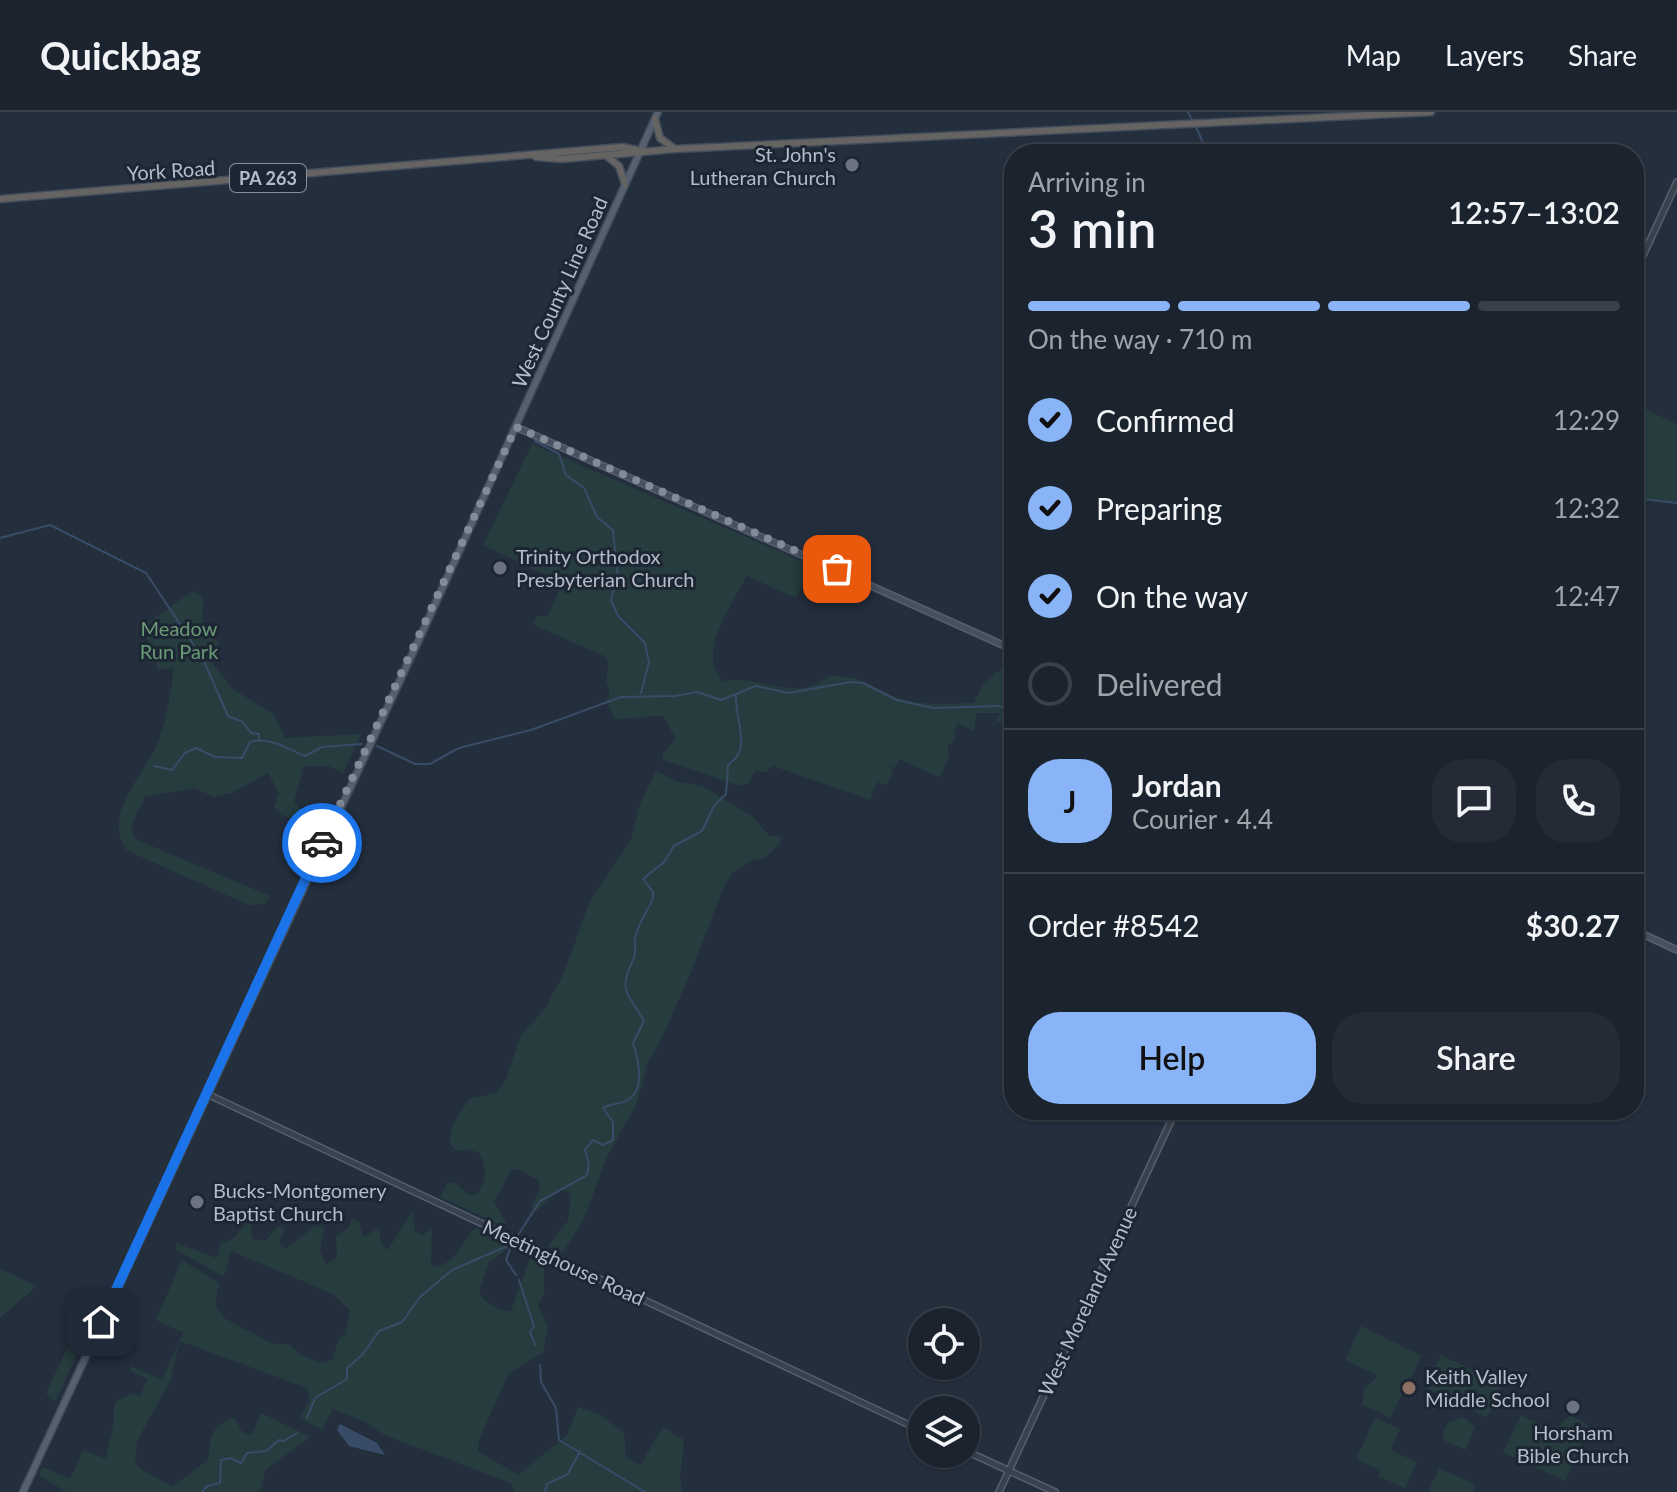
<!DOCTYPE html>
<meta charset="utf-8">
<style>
body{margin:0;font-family:Lato,sans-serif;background:#242b36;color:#f1f3f6;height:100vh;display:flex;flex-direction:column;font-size:30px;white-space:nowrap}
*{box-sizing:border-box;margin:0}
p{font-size:26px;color:#a0a4aa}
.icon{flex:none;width:44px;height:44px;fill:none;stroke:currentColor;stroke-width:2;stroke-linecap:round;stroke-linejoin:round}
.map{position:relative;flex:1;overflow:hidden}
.side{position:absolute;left:1004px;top:32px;width:640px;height:976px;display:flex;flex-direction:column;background:#1b232e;border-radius:32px;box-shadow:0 2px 6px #0004,0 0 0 2px #39404a}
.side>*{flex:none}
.tools{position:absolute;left:908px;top:1196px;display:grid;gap:16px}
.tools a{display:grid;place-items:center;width:72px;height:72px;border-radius:50%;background:#1b232e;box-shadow:0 2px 6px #0004,0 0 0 2px #39404a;font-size:40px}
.pin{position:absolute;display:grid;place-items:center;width:68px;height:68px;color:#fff;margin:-34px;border-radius:16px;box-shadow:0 4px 12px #0006}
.courier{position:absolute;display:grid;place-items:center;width:80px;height:80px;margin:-40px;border:6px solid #1a73e8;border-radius:50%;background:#fff;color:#222;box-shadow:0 2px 10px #0007}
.overview em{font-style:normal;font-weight:600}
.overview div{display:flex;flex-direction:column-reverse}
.overview{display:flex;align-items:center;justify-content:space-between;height:136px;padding:0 24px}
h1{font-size:52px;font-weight:600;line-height:60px}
.bar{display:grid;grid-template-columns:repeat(4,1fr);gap:12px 8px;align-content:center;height:96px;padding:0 24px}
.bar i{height:10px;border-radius:6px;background:#39404a}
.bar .selected{background:#8ab4f8}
.bar p{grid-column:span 4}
.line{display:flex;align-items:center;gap:20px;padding:0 24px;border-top:2px solid #39404a}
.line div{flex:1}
.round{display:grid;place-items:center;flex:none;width:84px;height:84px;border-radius:32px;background:#242b36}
ol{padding:0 24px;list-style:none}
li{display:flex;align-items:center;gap:24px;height:88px}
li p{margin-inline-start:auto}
li .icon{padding:8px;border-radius:50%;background:#8ab4f8;color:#111;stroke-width:4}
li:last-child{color:#a0a4aa}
li i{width:44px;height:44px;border:4px solid #39404a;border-radius:50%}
.primary-button{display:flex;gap:16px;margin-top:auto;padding:16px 24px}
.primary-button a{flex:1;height:92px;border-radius:32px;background:#8ab4f8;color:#111;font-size:32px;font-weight:600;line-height:92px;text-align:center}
.primary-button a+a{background:#242b36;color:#f1f3f6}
header{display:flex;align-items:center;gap:48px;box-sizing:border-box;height:112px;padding:0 40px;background:#1b232e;border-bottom:2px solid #39404a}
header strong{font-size:38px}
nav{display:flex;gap:44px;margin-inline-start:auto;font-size:28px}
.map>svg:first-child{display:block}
.green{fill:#263c3f}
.water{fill:#394c67}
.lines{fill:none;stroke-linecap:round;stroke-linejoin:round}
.stream{stroke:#394c67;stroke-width:2}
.tertiary-casing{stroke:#565f6c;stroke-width:8}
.secondary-casing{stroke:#565f6c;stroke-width:8}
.primary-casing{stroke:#414a57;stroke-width:9}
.trunk-casing{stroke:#434c59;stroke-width:9}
.tertiary{stroke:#38414e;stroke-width:5}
.secondary{stroke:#465061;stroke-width:5}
.primary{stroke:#56606e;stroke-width:6}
.trunk{stroke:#656462;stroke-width:6}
.done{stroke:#828b98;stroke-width:8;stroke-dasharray:0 14.4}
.route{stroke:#1a73e8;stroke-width:10}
.worship-dot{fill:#6b7280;stroke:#1d2633;stroke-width:3}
.education-dot{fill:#8d6e63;stroke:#1d2633;stroke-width:3}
.labels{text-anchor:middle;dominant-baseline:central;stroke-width:6;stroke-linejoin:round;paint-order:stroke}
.shield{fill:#1d2633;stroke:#878f9c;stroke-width:2}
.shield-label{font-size:18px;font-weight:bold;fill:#b4bcc9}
.poi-label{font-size:20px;fill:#b4bcc9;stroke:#1d2633;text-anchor:start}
.street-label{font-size:20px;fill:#b4bcc9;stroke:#1d2633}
.park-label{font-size:20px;fill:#6b9a76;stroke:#1d2633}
</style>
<header>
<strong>Quickbag</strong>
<nav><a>Map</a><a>Layers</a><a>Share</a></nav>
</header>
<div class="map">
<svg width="1677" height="1380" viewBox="0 0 1677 1380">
<rect width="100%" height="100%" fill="#242f3e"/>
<path class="green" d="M1634,292L1677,312V391L1634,386Z
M532,332L811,453L796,486L747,464C733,491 694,543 724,570C756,560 798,593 828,564C868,563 871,578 905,588C928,594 950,591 974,591L982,574L1013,546L1014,612L996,610L1000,601H976L974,619L957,611L953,622L956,626L948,634L949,645L940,665L899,647L895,656L885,651L894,658L886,673L877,670L870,688L773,654L766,660L755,659L749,670L740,674L663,648L662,643L676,627L663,604L614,607L606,588L610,583L606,568L609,551L604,544L536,514L533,509L537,504L547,505L561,475L558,469L483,433Z
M193,479L203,486C202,513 199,512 220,532L212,541L210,549L233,577L274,603L285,626L361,622L343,661L328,654H304L294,689L308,706L303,711L282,703L274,695L279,681L268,661L231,681L214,685L195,676L145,685L131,713L135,727L270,784L265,792L249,793L126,738C101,697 149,661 160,624C167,603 172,578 173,555L158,558L154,539L140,516Z
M656,659L678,670L702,674L753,705L769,723L781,725V730L765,746L753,748L733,760L724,774L692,858L658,934L648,949L637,991L608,1043L582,1111L562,1141L548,1134L568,1109L571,1081L560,1077L535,1100L531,1095L539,1079V1068L516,1057L511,1058L494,1090L506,1111L503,1114L440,1085L448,1070L456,1071L469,1083L477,1082C487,1067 487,1057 479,1041L468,1037L457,1039L450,1032L451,1016L469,987L496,981L506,967L521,923L544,898L564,861L589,791L631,727L640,692Z
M412,1099L415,1119L422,1123L432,1117L431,1152L437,1155C460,1147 461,1131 475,1116L505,1129L509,1136L489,1150L479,1180C486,1192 497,1198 511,1199L532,1140L542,1145C547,1158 541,1168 545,1181L538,1193L548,1215L543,1240L509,1261L479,1328L478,1339L518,1363L567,1323L578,1295L599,1302L624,1321L626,1345L640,1353L663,1315L684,1328L680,1367L683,1380H515L511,1371L384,1323L364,1309L333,1297L322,1318L300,1306L310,1288L307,1276L180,1229L170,1269L137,1329L135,1348L139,1356L172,1375L208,1348C211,1326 210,1312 235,1306L242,1320L252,1323L261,1301L311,1325L266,1357L260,1380H66L39,1363L42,1355L70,1367L83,1338L106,1347C107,1334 111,1326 113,1314C116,1305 111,1299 116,1289L133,1281L140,1284L148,1267L130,1259L131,1254L162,1268L183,1221L156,1208L182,1148L219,1171L215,1192L224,1206L271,1231L291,1233L300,1243L321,1251L333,1248L338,1227L345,1223L350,1199L333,1182L231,1139L224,1165L176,1138V1131L217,1146L221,1131L231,1128L250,1108L253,1127L265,1129L278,1114L285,1117L279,1130L286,1137L315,1114L324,1115L320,1139L326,1153L337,1145L336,1125L349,1115L352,1106L359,1110L363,1125L379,1116L382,1133L388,1138Z
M0,1157L37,1174L0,1206Z
M84,1208L92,1210L55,1290L46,1281L79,1211Z
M1361,1214L1422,1244L1390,1306L1362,1292L1364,1277L1378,1264L1345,1248Z
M1441,1243L1503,1272L1487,1305L1426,1276Z
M1521,1303L1558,1320L1561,1311L1571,1303L1589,1314L1565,1369L1503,1340Z
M1463,1305L1475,1315L1466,1338L1443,1328V1319L1449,1310Z
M1375,1306L1400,1317L1391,1338L1417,1350L1405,1376L1378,1364L1380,1358L1356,1347Z
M1439,1356L1476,1373L1473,1380H1428Z"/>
<path class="water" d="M340,1312L377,1331L385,1343L349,1334L337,1318Z"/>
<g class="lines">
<path class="stream" d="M1188,0L1193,10
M1196,15L1208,42
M535,329L559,342L566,363L584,376L597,405L613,418L618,465L611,488L618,504L645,531L649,550L641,581
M1634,386L1677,391
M0,426L50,413L146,461L203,547L228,604L243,610L251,621L259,622V627
M377,634L415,652H430L459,636L531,618L621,585L675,584L697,580L721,588L756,574L788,581L851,570L863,571L897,588L933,596L999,594L1014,600
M154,654L172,658L185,641L196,636L215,645L242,646L250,630C269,624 287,637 305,644L322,635L362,632
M518,1123L540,1089L587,1063L589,1052L585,1038L593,1028L603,1033L613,1028V1010L603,996C611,991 620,993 628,988C646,977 638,946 633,931L644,909C626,878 618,879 634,846C637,840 634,833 635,827C637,813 648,799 653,786V780L643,767L664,750L674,734L702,719L714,694L726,682L728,653C753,636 735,611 736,584
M511,1134L506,1148L516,1163
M519,1168L534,1214L530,1220L535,1233
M540,1253L541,1270L556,1296L559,1328L645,1380
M307,1306L315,1286L347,1267V1256L363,1242L379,1219L402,1210L420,1185L452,1158L512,1132
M202,1380L207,1374L220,1371L221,1348L230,1346L241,1351L247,1341L266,1339L279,1328L284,1329L297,1321
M545,1380L547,1372L568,1362L580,1339"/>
<defs>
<path id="tertiary" d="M1634,163L1677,70
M207,982L922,1319
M966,1339L1055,1380
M999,1380L1176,998"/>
<path id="secondary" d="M516,315L1014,538
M1634,818L1677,838"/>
<path id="primary" d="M23,1380L423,519L658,0"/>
<path id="trunk" d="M655,7L660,26L675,37
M536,45L562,47L675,37L1431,0
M609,46L619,54L625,72
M0,87L623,35L637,38"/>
</defs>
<use href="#tertiary" class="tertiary-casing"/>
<use href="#secondary" class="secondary-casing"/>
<use href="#primary" class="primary-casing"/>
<use href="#trunk" class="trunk-casing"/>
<use href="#tertiary" class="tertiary"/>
<use href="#secondary" class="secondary"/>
<use href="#primary" class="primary"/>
<use href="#trunk" class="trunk"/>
</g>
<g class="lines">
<path class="done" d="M322,731L516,315L837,457"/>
<path class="route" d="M101,1210L322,731"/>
</g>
<g class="worship-dot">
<circle cx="852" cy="53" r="8"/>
<circle cx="500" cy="456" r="8"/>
<circle cx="197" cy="1090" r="8"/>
<circle cx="1573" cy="1295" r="8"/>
</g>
<circle class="education-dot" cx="1409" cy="1276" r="8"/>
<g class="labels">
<rect class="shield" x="230" y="52" width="76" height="28" rx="6"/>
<g class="shield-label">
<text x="268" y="66">PA 263</text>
</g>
<g class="poi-label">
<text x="836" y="42" text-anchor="end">St. John's<tspan x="836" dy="23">Lutheran Church</tspan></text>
<text x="516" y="444">Trinity Orthodox<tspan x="516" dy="23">Presbyterian Church</tspan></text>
<text x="213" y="1078">Bucks-Montgomery<tspan x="213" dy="23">Baptist Church</tspan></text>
<text x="1425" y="1264">Keith Valley<tspan x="1425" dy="23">Middle School</tspan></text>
<text x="1573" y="1320" text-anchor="middle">Horsham<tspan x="1573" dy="23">Bible Church</tspan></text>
</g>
<g class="street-label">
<text transform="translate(171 58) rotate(-4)">York Road</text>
<text transform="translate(559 180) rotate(-66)">West County Line Road</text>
<text transform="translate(564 1150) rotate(25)">Meetinghouse Road</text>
<text transform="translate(1087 1189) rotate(-65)">West Moreland Avenue</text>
</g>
<g class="park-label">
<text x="179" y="516">Meadow<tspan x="179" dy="23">Run Park</tspan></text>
</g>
</g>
</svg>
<div class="tools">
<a><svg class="icon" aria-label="locate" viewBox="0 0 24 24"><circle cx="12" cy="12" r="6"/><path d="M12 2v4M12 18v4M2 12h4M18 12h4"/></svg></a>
<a><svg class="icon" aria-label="layers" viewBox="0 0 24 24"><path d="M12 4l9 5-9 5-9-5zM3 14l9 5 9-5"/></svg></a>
</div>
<div class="pin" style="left:837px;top:457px;background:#ea580c"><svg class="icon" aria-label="bag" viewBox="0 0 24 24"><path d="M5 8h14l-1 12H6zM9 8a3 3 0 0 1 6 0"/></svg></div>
<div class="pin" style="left:101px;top:1210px;background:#1f2937"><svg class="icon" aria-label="home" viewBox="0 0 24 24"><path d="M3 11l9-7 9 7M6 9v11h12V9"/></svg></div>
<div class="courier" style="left:322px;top:731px"><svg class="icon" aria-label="car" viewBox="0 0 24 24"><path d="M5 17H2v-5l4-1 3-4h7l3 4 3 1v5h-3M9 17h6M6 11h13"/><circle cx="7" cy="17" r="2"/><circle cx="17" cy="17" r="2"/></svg></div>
<section class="side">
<div class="overview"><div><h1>3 min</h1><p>Arriving in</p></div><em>12:57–13:02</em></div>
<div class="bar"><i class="selected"></i><i class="selected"></i><i class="selected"></i><i></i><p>On the way · 710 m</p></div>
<ol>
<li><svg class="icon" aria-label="check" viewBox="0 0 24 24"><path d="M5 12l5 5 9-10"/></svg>Confirmed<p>12:29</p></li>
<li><svg class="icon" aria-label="check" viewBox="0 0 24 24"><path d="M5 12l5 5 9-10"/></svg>Preparing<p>12:32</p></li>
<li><svg class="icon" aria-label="check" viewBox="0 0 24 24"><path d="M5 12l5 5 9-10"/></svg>On the way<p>12:47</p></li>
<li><i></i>Delivered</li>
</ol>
<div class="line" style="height:144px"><b class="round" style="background:#8ab4f8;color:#111">J</b><div><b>Jordan</b><p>Courier · 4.4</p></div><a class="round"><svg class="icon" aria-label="chat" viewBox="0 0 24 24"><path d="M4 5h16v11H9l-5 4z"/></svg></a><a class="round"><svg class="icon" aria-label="phone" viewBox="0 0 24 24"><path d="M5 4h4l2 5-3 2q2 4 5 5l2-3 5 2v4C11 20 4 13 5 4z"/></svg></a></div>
<div class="line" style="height:104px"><div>Order #8542</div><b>$30.27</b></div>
<div class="primary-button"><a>Help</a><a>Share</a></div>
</section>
</div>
